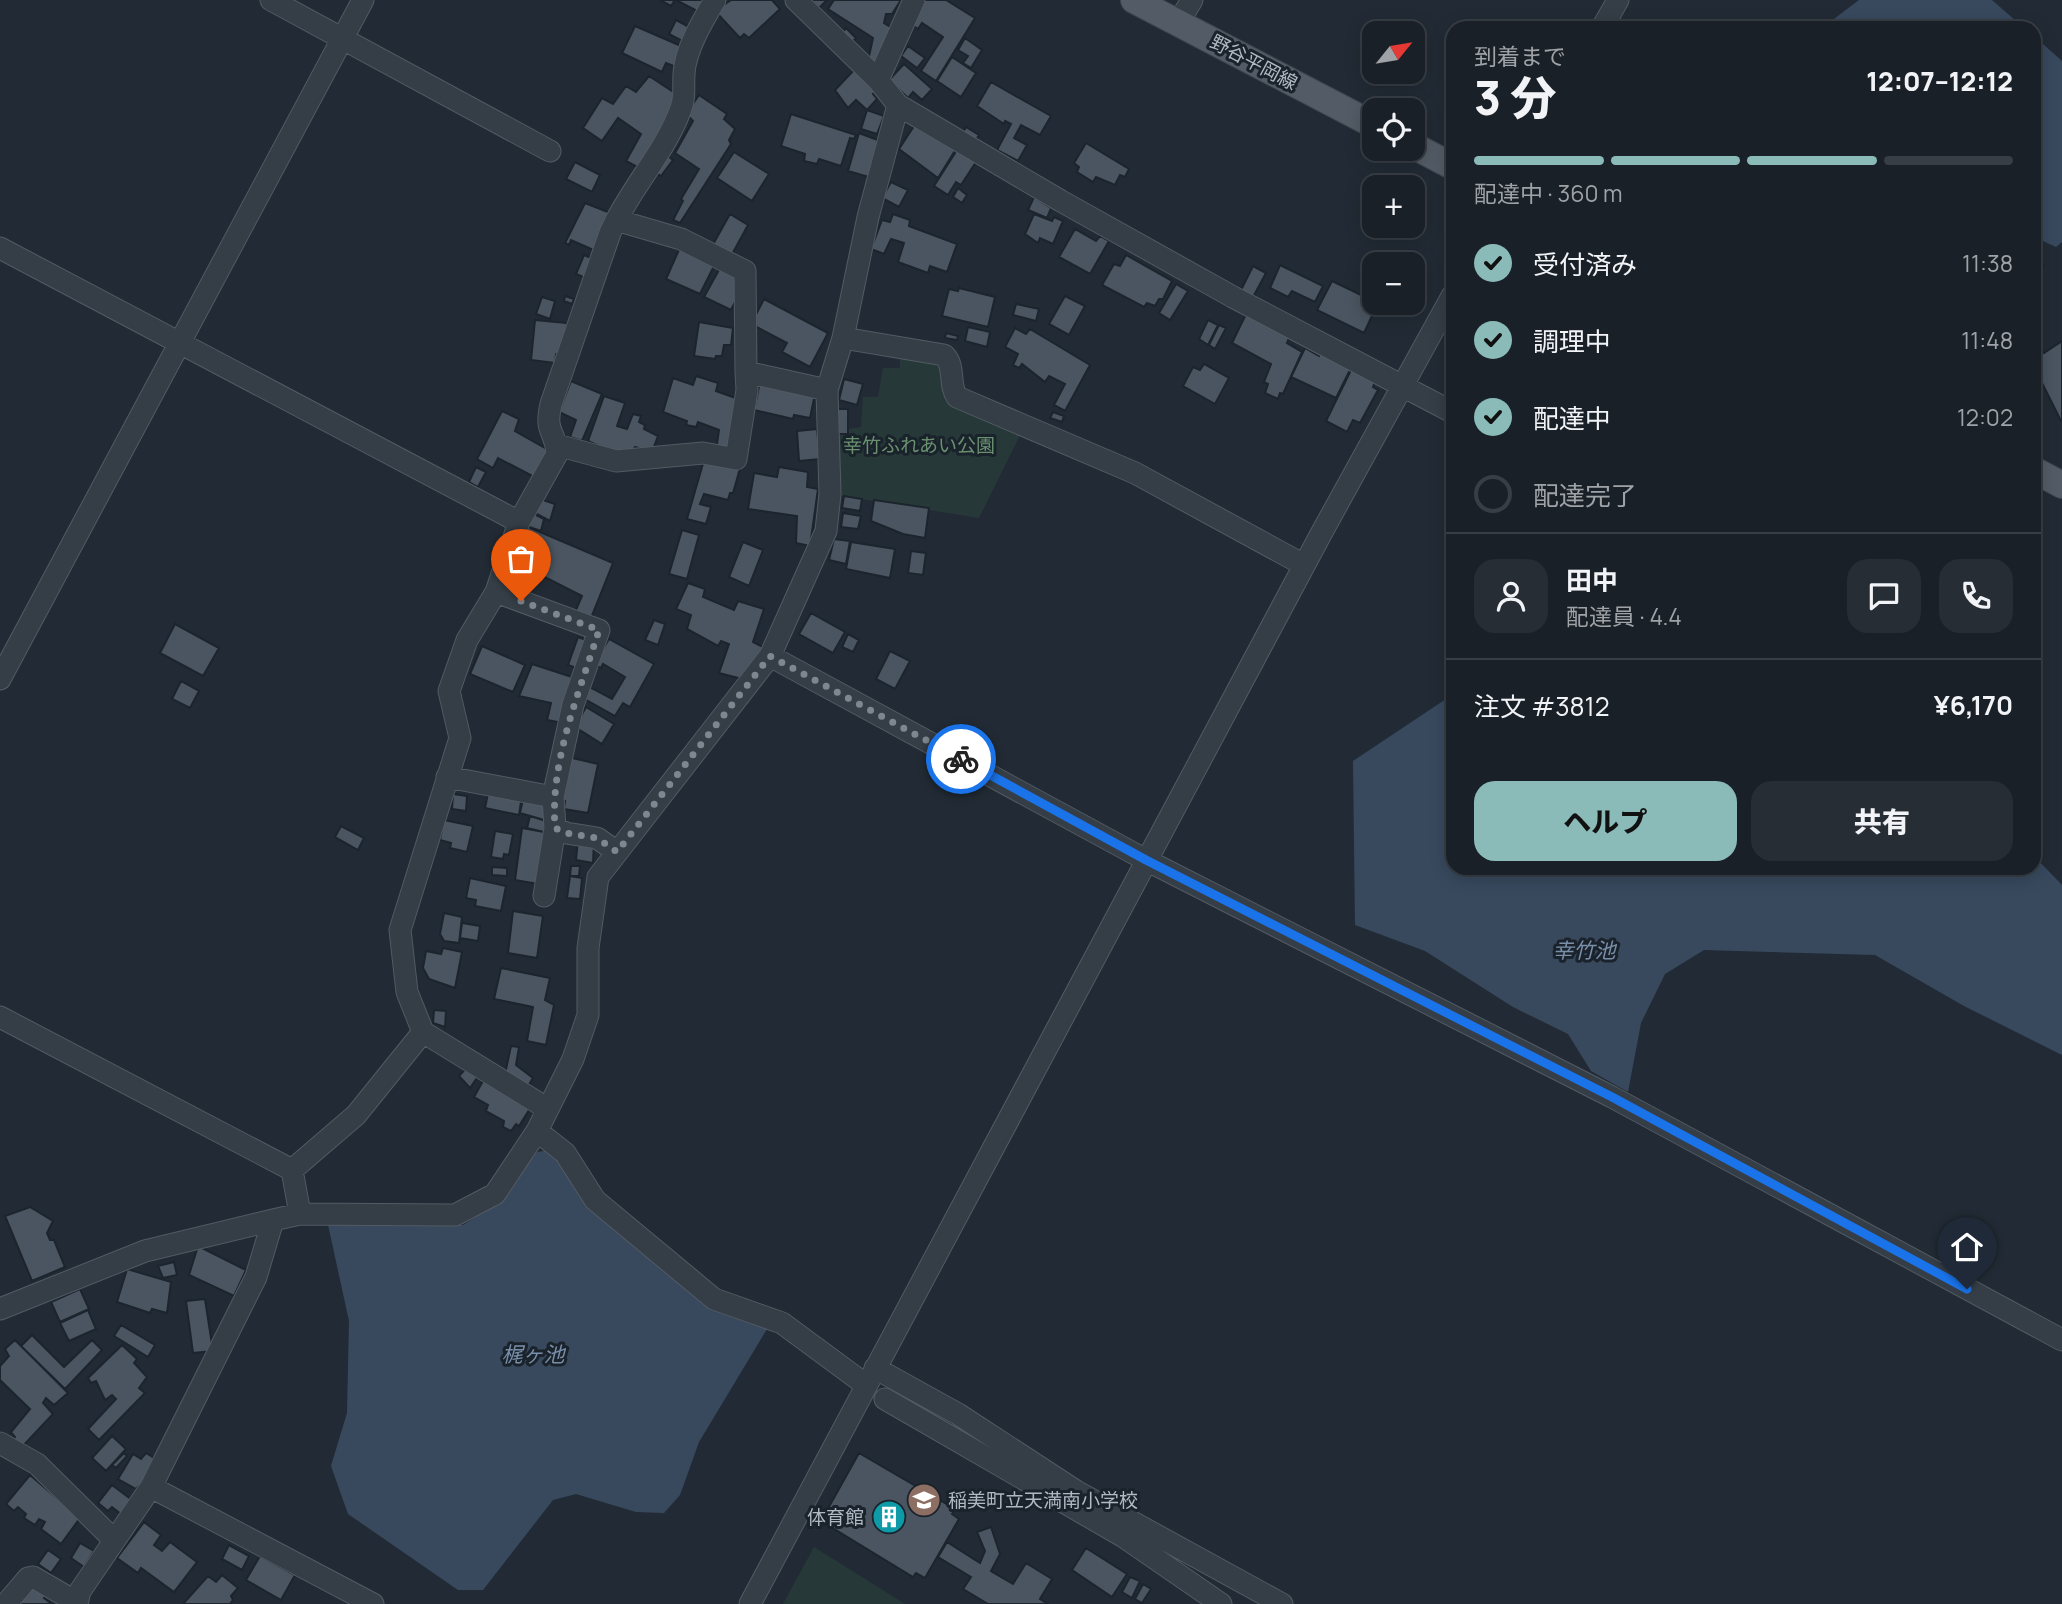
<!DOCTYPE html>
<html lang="ja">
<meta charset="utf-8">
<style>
body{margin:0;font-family:Manrope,"Noto Sans JP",sans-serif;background:#272d34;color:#f1f3f6;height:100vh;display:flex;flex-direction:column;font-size:26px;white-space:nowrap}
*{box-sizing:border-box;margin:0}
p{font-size:23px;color:#9fa3a8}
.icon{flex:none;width:38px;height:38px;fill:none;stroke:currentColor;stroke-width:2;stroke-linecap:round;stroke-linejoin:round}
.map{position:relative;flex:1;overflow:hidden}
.drawer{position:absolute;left:1446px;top:21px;width:595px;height:854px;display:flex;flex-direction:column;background:#1a2028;border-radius:21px;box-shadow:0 4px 18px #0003,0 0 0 2px #383e45}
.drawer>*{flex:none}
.needle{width:46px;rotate:60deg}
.buttons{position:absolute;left:1362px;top:21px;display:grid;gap:14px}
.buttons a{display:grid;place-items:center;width:63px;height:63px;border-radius:14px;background:#1a2028;box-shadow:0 4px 18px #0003,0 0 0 2px #383e45;font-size:35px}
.pin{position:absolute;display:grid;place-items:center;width:60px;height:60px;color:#fff;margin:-72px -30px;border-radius:50% 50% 50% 0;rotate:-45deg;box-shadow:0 0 7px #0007}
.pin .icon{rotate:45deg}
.courier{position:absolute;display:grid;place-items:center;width:70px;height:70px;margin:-35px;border:5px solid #1a73e8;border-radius:50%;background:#fff;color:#222;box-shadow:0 2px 9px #0007}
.head em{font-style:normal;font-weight:800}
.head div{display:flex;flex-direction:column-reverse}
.head{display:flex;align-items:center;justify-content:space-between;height:119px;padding:0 28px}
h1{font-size:46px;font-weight:800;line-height:52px}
.bar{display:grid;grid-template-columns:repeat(4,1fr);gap:10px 7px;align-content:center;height:84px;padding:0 28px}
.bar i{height:9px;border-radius:5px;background:#383e45}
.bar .on{background:#8bbbb9}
.bar p{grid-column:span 4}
.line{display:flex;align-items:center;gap:18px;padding:0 28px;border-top:2px solid #383e45}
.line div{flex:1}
.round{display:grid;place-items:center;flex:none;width:74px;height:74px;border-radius:21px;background:#272d34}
ol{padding:0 28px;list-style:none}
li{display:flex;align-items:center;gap:21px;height:77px}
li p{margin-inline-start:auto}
li .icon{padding:7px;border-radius:50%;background:#8bbbb9;color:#111;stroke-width:4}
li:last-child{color:#9fa3a8}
li i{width:38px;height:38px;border:4px solid #383e45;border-radius:50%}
.action{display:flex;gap:14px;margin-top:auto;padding:14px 28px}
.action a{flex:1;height:80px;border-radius:21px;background:#8bbbb9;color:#111;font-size:28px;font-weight:800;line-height:80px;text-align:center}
.action a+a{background:#272d34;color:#f1f3f6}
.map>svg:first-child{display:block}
.green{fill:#263938}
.water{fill:#38495e}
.building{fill:#4a5561;stroke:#1c242d;stroke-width:2}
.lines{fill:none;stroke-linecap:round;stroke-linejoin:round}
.minor-casing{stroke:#525b64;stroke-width:23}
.major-casing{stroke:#3e4650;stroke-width:28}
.minor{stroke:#353d46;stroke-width:21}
.major{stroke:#535c66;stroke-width:26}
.done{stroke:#7e8791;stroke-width:7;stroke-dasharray:0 12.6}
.route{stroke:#1a73e8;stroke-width:9}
.labels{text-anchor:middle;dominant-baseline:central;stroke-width:6;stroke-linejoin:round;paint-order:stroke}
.street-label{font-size:19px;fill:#afb8c3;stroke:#1a222b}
.park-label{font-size:19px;fill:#699170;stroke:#1a222b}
.poi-label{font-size:19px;fill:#afb8c3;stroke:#1a222b;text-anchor:start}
.water-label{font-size:21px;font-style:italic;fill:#798fa9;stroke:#1a222b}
</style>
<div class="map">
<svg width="2062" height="1604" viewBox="0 0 2062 1604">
<rect width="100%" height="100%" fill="#222b35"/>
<path class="green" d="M900,347L949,360L958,397L1025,425L979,518L830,494L828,432L861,427L863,397H878L883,368H900Z
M814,1547L905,1604H783Z"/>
<path class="water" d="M1859,0H1992L2024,28H1822Z
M2034,36L2062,61V242L2056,247L2034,237Z
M1452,695V868H2034V856L2062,885V1055L1964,1006L1875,955L1704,950L1665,974L1641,1023L1628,1092L1591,1071L1568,1034L1513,1007L1425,951L1355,925L1353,761Z
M551,1150L585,1197L652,1262L712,1310L767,1329L699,1442L680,1495L664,1513L636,1512L576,1494L553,1500L483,1590H458L348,1514L331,1466L347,1413L349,1321L327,1220L463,1225L496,1204L537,1152Z"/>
<path class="building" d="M660,0H675L671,6Z
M676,0H709L701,13Z
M772,0L780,9L749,38L744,34L740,38L715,11L731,0Z
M811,0H827L819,8Z
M834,0H901L892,14H886L884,23L892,28L878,65L868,61L873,38L828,9Z
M923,0H946L975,18L936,81L921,71L943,37L922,23L918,29L909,23Z
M676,20L693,29L686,43L669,34Z
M635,26L688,49L679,68L666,63L662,72L622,53Z
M846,28L856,38L850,45L839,36Z
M965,38L982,50L971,68L963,63L968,56L958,50Z
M908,46L925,58L917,68L901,56Z
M952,57L976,73L961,97L937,81Z
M904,64L932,89L922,100L913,92L908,98L889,80Z
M854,70L875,91L873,94L877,99L867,110L856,100L848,108L835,90Z
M649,76L681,97L641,169L626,161L641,134L618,118L602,141L583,128L602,98L613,104L626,86L636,92Z
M991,82L1051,116L1040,135L1021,125L1014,138L1027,145L1018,161L997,150L1011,124L1005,121L1004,124L977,106Z
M699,95L727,114L724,119L735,129L729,140L731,144L680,223L673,220L683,201L681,199L699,169L675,153L693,121L686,114Z
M867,110L884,116L877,134L861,129Z
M791,114L856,135L854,139L850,138L841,166L819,159L817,164L804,161L805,154L781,146Z
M916,123L956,149L938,178L899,149Z
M966,127L979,135L975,142L962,134Z
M859,133L883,142L872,178L848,171Z
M1086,143L1129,169L1125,177L1120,175L1115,185L1096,177L1093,182L1077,172L1079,167L1074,163Z
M957,150L976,162L961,185L956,182L948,195L934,186Z
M734,152L769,174L752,201L717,178Z
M668,156L673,160L661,176L655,172Z
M575,162L600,175L592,192L566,179Z
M891,182L908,190L899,207L882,198Z
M958,188L967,195L962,203L953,197Z
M1034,197L1051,208L1047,218L1028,210Z
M585,203L613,214L598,252L571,240L569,245L565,243Z
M730,214L748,225L730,258L711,248Z
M893,214L910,220L909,226L957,244L947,272L930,266L928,273L898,262L904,243L891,239L884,254L871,249L882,220L890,222Z
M1034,214L1052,221L1054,217L1063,221L1053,244L1040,238L1038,243L1025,234Z
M1075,229L1096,241L1100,236L1109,241L1090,274L1059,257Z
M682,243L717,260L700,294L666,279Z
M2034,252H2037L2043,266L2034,271Z
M584,255L596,260L588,279L576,274Z
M1126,255L1172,281L1163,299H1159L1155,306L1147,303L1144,307L1102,285L1114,264L1120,266Z
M1280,265L1323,286L1315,302L1292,291L1288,297L1270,288Z
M1253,266L1266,273L1252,299L1237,298Z
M720,268L741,279L740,292L731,310L704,297Z
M1332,281L1378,303L1364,333L1317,310Z
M1176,284L1188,291L1170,320L1159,313Z
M959,288L995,297L988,327L942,316L949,289L958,291Z
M565,296L574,299L572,304L564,301Z
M1065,296L1085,306L1069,335L1049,324Z
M542,297L555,301L550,319L536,314Z
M764,299L828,333L810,367L782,352L787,343L751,324Z
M1016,304L1039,309L1036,321L1013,315Z
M1247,312L1291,333L1287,343L1302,352L1283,394L1280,393L1278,399L1265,393L1268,384L1264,382L1271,364L1232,343Z
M535,320L567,323L566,344L561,353L556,354L555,363L531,360Z
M1208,320L1218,325L1208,345L1199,339Z
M699,322L733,328L731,345H724L722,356H716L715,359L694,356Z
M1219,325L1226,328L1215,349L1209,345Z
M968,327L990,332L987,347L965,341Z
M1015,328L1026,334L1030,329L1090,365L1065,411L1054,405L1065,384L1049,376L1045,382L1022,364L1019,368L1013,365L1018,354L1005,347Z
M946,333L958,336L957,340L945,338Z
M2062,341V421H2061L2034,367V351L2039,348L2044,353Z
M1305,348L1319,356L1324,349L1353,364L1336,398L1291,377Z
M1204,364L1229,378L1215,404L1183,386L1193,367L1200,370Z
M1354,364L1377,376L1373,387L1378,390L1360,423L1353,420L1347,432L1326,421Z
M696,376L718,383L716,391L744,401L730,454L716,451L719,430L698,422L696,427L686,425L687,421L663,412L673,378L693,385Z
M844,379L863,384L857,405L839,400Z
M571,381L602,394L582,441L570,437L576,420L559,412Z
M760,382L815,394L810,418L794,415L793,419L754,410Z
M604,396L625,403L617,426L627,429L633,414L641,416L639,422L645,425L644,429L658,436L652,452L635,447L632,452L596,450L597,445L588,441Z
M836,409H848V434H836Z
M502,411L519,419L515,431L552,452L538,479L498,458L493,468L477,459Z
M1053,412L1064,416L1062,422L1050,418Z
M817,429L820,459L799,461L797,431Z
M704,460L741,465L733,493H730L728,500L704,494L700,504L711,507L706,524L687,519Z
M476,467L486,472L478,487L469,482Z
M779,467L808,472L807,487L818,489L810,546L796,543L797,516L748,509L754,473L777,477Z
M844,496L862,499L860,511L842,508Z
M540,499L555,504L550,521L535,513Z
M874,500L929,508L925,538L903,534L871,521Z
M532,513L544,519L541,531L526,526Z
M843,513L861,516L858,529L841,527Z
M526,526L613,563L591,618L575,612L582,596L523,566L528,554L524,551L521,556L515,553Z
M682,530L699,535L687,579L669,574Z
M834,539L850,541L846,564L829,560Z
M743,542L763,550L749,586L729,577Z
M851,542L895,549L890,578L846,569Z
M911,551L926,553L923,575L908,573Z
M688,583L705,589L703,597L734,610L738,601L764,609L753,642L763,647L746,680L719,673L729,644L721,641L718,646L687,629L691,615L676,609Z
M811,613L845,632L833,653L799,634Z
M654,620L665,624L658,645L645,640Z
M175,624L219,648L203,676L160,653Z
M848,634L859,640L853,652L842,647Z
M578,637L591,642L582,670L568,665Z
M609,639L654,664L630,707L623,703L615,716L581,697L588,686L612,699L625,677L603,664L601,668L594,664Z
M482,646L525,665L513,692L470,674Z
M890,651L910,661L895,689L876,679Z
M532,664L575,678L563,723L547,720L551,703L519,696Z
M181,681L199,691L190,708L172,699Z
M586,707L614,724L602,744L575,727Z
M568,757L598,764L588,813L564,809L565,801L560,799Z
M489,788L522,795L519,815L485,808Z
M453,794L467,796L466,811L452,809Z
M523,799L547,804L544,820L520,813Z
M530,816L546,821L544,832L527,828Z
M444,820L473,826L467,852L450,848L451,843L440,840Z
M341,826L364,838L358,850L335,837Z
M522,828L544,832L538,884L515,880Z
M495,831L513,834L509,855L504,854L503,859L491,857Z
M578,840L594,842L593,863L576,860Z
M571,866H580L579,876H570Z
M492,867L507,868V876L492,875Z
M570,876L582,878L580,899L567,898Z
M470,878L506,886L501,911L475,906L476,900L466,898Z
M513,911L543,916L537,958L508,953Z
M444,913L462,917L459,943L444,941L440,934Z
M462,923L480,926L478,941L460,938Z
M443,948L462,952L455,988L429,979L423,968L426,951L441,954Z
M501,968L550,978L545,1000L554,1005L546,1045L527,1041L533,1007L494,999Z
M434,1010L446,1011L445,1027L433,1023Z
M511,1046L519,1047L516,1065L533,1078L527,1088L505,1074Z
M468,1066L479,1075L470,1088L459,1076Z
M484,1079L531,1107L519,1126L516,1124L511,1131L503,1127L504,1121L486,1111L488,1105L474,1097Z
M30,1207L53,1221L47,1233L50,1240H54L65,1267L32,1281L5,1216Z
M198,1246L246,1270L234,1296L189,1275Z
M174,1262L177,1275L163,1278L158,1266Z
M127,1269L171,1282L167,1313L152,1309L150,1313L117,1302Z
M80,1289L89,1309L60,1322L51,1302Z
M205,1299L213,1351L193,1353L186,1301Z
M88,1310L96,1329L69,1341L60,1323Z
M121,1325L155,1345L148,1357L114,1336Z
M32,1335L64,1367L92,1340L102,1350L65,1389L21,1346Z
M15,1340L68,1393L54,1405L46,1398L43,1403L53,1414L21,1448L12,1441L15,1437L11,1432L30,1409L0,1380V1366L9,1356L5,1349Z
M122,1345L137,1359L134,1363L147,1377L139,1388L145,1393L99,1440L88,1429L116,1399L112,1395L105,1400L96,1381L91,1383L88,1378Z
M112,1436L126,1449L106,1471L92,1458Z
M124,1453L127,1456L116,1468L112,1465Z
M146,1453L159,1461L143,1488L139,1486L136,1489L118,1479L133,1454L141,1459Z
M859,1453L955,1509L952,1514L959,1519L925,1578L916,1573L913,1577L821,1521Z
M30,1475L80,1518L61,1544L41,1529L45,1522L39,1519L35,1525L24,1518L26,1514L18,1507L14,1511L6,1504Z
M112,1485L132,1500L122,1515L112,1507L108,1511L98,1503Z
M144,1522L161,1535L154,1545L162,1551L170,1542L197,1562L174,1592L141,1568L138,1573L117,1558Z
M991,1527L1000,1554L991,1571L1013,1584L1026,1563L1052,1579L1040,1599L1048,1604H988L963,1589L971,1577L938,1557L947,1542L980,1563L985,1551L977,1532Z
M80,1543L94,1551L84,1567L71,1558Z
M229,1545L249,1556L242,1570L222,1559Z
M1086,1548L1127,1574L1112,1597L1072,1570Z
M48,1550L61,1559L51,1573L38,1564Z
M260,1556L295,1575L281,1600L246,1580Z
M222,1575L238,1588L231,1596L233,1600L230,1604H183L208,1576L216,1582Z
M1130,1577L1140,1581L1132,1598L1122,1592Z
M1143,1584L1151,1589L1142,1603L1135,1599Z
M24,1586L50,1591L44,1598L52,1604H10Z"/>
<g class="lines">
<defs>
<path id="minor" d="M271,0L550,151
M796,0L878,80L898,105L1061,201L1233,297L1452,412
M1178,23L1192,0
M1602,28L1618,0
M878,80L914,0
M616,220L681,239L745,271L746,372L827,390
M0,248L519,522L496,592L467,640L449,691L460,738L400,930L407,992L423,1032L356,1115L292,1170
M843,338L944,355C956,366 948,384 957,397L1135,473L1304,565
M557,445L616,461L703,453L736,459L747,390L746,372
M519,522L557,454C556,430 544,434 551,404L610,233C628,192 661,157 678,116C686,98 683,92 684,74C685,50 703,20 715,0
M496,592L599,630L573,705L553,797L555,828L544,896
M770,656L1146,860L1612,1097L2062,1340
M0,679L363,0
M447,777L553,797
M555,828L566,833L597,838L617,852
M0,1017L292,1170L300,1214
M423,1032L548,1109
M537,1131L565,1153L595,1200L714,1299L782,1323L866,1385
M0,1309L145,1251L273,1220L300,1214L455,1215L495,1194L537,1131L573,1059L588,1015V948L598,877L770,656L826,531L830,494L827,390L843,338L868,217L898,105
M875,1368L958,1414L1076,1491L1282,1604
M885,1399L1124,1537L1221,1604
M0,1443L37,1464L114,1540
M151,1487L373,1604
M6,1604L28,1578L33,1577L76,1602
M77,1604L80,1591L151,1487L256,1277L273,1220
M750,1604L1322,532L1452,296"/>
<path id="major" d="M1134,0L1374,125
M1412,145L1452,166
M2034,470L2062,485"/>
</defs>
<use href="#minor" class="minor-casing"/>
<use href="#major" class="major-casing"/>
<use href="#minor" class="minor"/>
<use href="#major" class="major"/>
</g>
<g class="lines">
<path class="done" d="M521,601L599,630C579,694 550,760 555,828L566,833L597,838L617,852L770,656L961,759"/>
<path class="route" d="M961,759L1146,860L1612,1097L1967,1289"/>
</g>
<defs>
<symbol id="school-disc" viewBox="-11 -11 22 22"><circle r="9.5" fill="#8d6e63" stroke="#1a222b"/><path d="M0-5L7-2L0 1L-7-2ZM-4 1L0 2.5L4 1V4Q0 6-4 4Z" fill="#fff"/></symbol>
<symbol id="building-disc" viewBox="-11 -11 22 22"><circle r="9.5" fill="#0f9aa8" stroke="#1a222b"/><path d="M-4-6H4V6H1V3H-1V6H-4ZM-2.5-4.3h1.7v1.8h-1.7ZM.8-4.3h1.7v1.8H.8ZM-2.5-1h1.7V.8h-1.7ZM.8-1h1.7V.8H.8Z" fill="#fff"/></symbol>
</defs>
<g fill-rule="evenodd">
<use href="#school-disc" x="905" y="1481" width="38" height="38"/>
<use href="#building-disc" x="870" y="1498" width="38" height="38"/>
</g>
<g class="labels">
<g class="street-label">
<text transform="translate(1254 62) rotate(28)">野谷平岡線</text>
</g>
<g class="park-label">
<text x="919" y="445">幸竹ふれあい公園</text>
</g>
<g class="poi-label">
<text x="948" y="1500">稲美町立天満南小学校</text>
<text x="864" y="1517" text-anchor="end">体育館</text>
</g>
<g class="water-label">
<text x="1584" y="950">幸竹池</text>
<text x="533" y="1354">梶ヶ池</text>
</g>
</g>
</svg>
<div class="buttons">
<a><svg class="needle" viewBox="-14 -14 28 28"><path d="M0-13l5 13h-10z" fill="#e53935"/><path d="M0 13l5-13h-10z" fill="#9fa3a8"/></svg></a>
<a><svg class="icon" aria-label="locate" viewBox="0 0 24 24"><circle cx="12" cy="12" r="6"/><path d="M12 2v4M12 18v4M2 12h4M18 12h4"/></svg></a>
<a>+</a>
<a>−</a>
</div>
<div class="pin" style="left:521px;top:601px;background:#ea580c"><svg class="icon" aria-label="bag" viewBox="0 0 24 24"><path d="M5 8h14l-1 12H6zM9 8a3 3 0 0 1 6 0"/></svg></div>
<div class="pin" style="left:1967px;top:1289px;background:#1f2937"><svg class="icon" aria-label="home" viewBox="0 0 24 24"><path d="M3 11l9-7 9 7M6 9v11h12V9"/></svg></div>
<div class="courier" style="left:961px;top:759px"><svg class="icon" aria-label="bike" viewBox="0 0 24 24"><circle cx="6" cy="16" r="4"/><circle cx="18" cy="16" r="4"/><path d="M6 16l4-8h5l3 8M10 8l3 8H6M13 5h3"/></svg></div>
<section class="drawer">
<div class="head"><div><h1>3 分</h1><p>到着まで</p></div><em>12:07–12:12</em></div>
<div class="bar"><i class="on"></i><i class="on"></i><i class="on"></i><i></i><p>配達中 · 360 m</p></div>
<ol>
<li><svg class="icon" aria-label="check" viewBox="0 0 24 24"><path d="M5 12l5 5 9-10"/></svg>受付済み<p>11:38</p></li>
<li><svg class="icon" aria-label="check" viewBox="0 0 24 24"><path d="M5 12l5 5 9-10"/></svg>調理中<p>11:48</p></li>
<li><svg class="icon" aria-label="check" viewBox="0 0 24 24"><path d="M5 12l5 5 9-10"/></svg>配達中<p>12:02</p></li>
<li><i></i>配達完了</li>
</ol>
<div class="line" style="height:126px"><a class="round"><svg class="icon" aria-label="person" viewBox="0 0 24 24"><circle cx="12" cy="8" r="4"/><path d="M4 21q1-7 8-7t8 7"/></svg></a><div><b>田中</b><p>配達員 · 4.4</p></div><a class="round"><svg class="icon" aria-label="chat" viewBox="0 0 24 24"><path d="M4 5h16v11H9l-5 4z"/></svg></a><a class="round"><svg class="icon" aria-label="phone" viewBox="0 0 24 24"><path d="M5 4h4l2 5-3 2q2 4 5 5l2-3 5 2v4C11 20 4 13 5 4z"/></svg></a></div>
<div class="line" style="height:91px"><div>注文 #3812</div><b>¥6,170</b></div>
<div class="action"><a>ヘルプ</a><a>共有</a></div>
</section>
</div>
